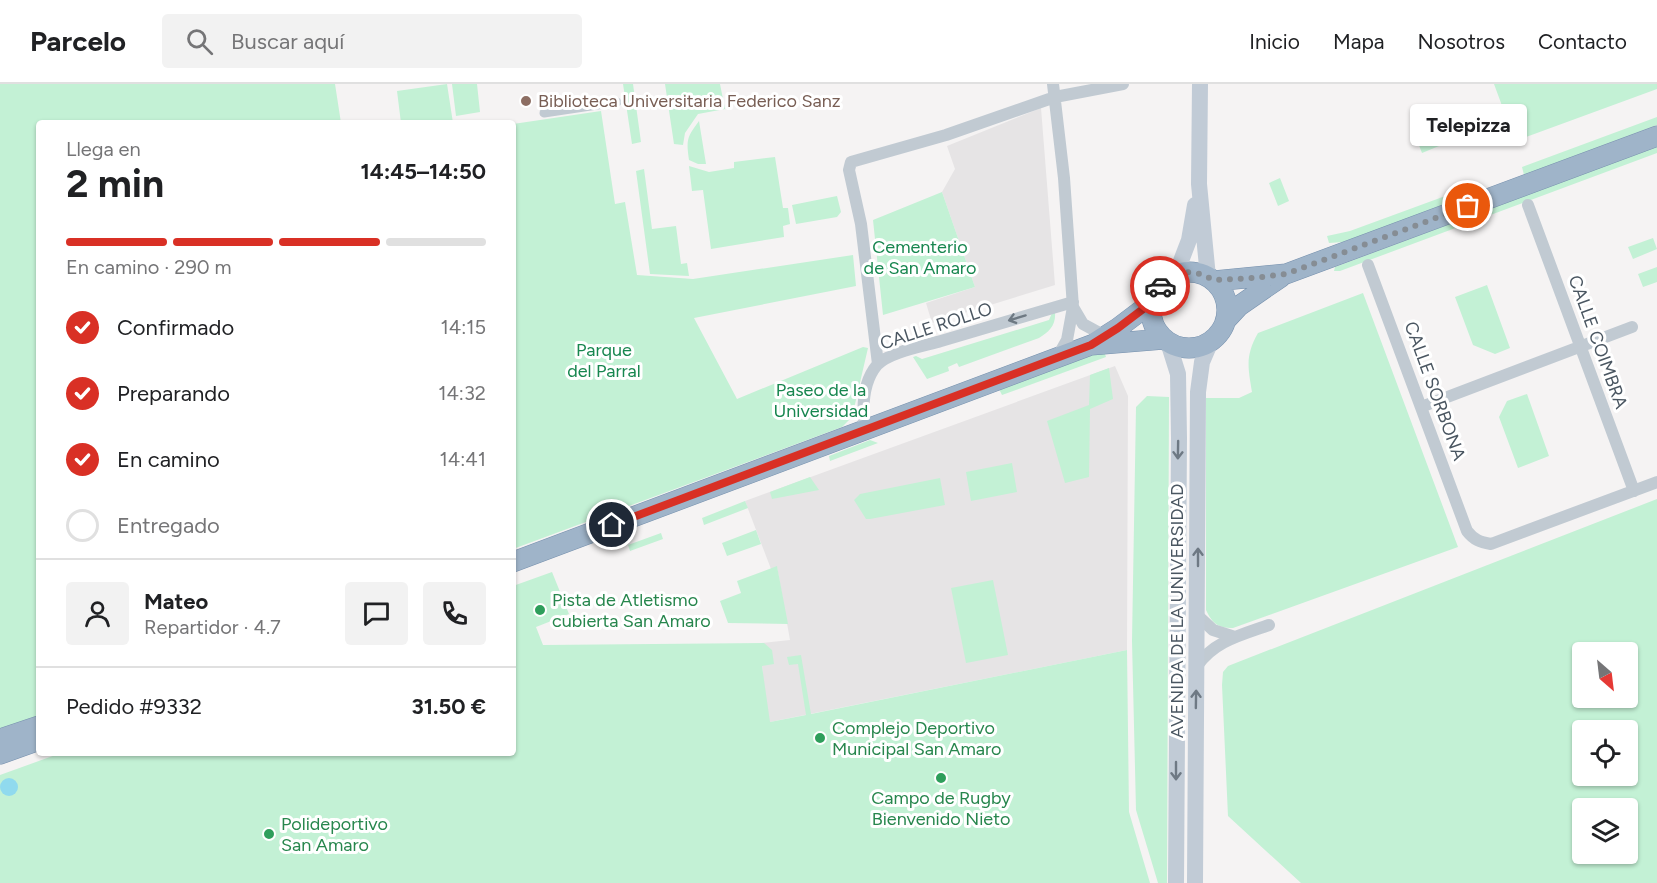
<!DOCTYPE html>
<html lang="es">
<meta charset="utf-8">
<style>
body{margin:0;font-family:Figtree,sans-serif;background:#f2f2f2;color:#202124;height:100vh;display:flex;flex-direction:column;font-size:22px;white-space:nowrap}
*{box-sizing:border-box;margin:0}
p{font-size:20px;color:#757577}
.icon{flex:none;width:33px;height:33px;fill:none;stroke:currentColor;stroke-width:2;stroke-linecap:round;stroke-linejoin:round}
.map{position:relative;flex:1;overflow:hidden}
.panel{position:absolute;left:36px;top:36px;width:480px;height:636px;display:flex;flex-direction:column;background:#fff;border-radius:6px;box-shadow:0 2px 4px #0004}
.panel>*{flex:none}
.needle{width:39px;rotate:152deg}
.controls{position:absolute;left:1572px;top:558px;display:grid;gap:12px}
.controls a{display:grid;place-items:center;width:66px;height:66px;border-radius:6px;background:#fff;box-shadow:0 2px 4px #0004;font-size:30px}
.pin{position:absolute;display:grid;place-items:center;width:51px;height:51px;color:#fff;margin:-26px;border:3px solid #fff;border-radius:50%;box-shadow:0 2px 6px #0007}
.courier{position:absolute;display:grid;place-items:center;width:60px;height:60px;margin:-30px;border:4px solid #d93025;border-radius:50%;background:#fff;color:#222;box-shadow:0 2px 8px #0007}
.bubble{position:absolute;height:42px;border-radius:6px;background:#fff;box-shadow:0 2px 4px #0004;font-size:20px;font-weight:700;line-height:42px;text-align:center}
.overview em{font-style:normal;font-weight:700}
.overview div{display:flex;flex-direction:column-reverse}
.overview{display:flex;align-items:center;justify-content:space-between;height:102px;padding:0 30px}
h1{font-size:39px;font-weight:700;line-height:45px}
.bar{display:grid;grid-template-columns:repeat(4,1fr);gap:9px 6px;align-content:center;height:72px;padding:0 30px}
.bar i{height:8px;border-radius:4px;background:#e0e0e0}
.bar .active{background:#d93025}
.bar p{grid-column:span 4}
.line{display:flex;align-items:center;gap:15px;padding:0 30px;border-top:2px solid #e0e0e0}
.line div{flex:1}
.round{display:grid;place-items:center;flex:none;width:63px;height:63px;border-radius:6px;background:#f2f2f2}
ol{padding:0 30px;list-style:none}
li{display:flex;align-items:center;gap:18px;height:66px}
li p{margin-inline-start:auto}
li .icon{padding:6px;border-radius:50%;background:#d93025;color:#fff;stroke-width:4}
li:last-child{color:#757577}
li i{width:33px;height:33px;border:3px solid #e0e0e0;border-radius:50%}
header{display:flex;align-items:center;gap:36px;box-sizing:border-box;height:84px;padding:0 30px;background:#fff;border-bottom:2px solid #e0e0e0}
header strong{font-size:28px}
nav{display:flex;gap:33px;margin-inline-start:auto;font-size:21px}
.search{width:420px;height:54px;background:#f2f2f2;display:flex;align-items:center;gap:15px;box-sizing:border-box;padding:0 21px;border-radius:6px;color:#757577;font-size:22px}
.map>svg:first-child{display:block}
.education{fill:#e6e4e5}
.green{fill:#c3f1d5;fill-rule:evenodd}
.water{fill:#90daee}
.lines{fill:none;stroke-linecap:round;stroke-linejoin:round}
.trunk-casing{stroke:#7690ad;stroke-width:21}
.pedestrian{stroke:#c1cad2;stroke-width:9}
.minor{stroke:#c1cad2;stroke-width:12}
.secondary{stroke:#c1cbd6;stroke-width:16}
.trunk{stroke:#9fb4c9;stroke-width:20}
.oneway{stroke:#6e7983}
.oneway2{stroke:#6e7984}
.done{stroke:#868d94;stroke-width:6;stroke-dasharray:0 10.8}
.route{stroke:#d93025;stroke-width:8}
.education-dot{fill:#8d6e63;stroke:#fff;stroke-width:2}
.leisure-dot{fill:#2e9e5b;stroke:#fff;stroke-width:2}
.labels{text-anchor:middle;dominant-baseline:central;stroke-width:6;stroke-linejoin:round;paint-order:stroke}
.education-label{font-size:18px;fill:#785e54;stroke:#fff;text-anchor:start}
.park-label{font-size:18px;fill:#17864f;stroke:#fff}
.street-label{font-size:18px;fill:#4a5661;stroke:#fff}
.leisure-label{font-size:18px;fill:#27864d;stroke:#fff;text-anchor:start}
</style>
<header>
<strong>Parcelo</strong>
<div class="search"><svg class="icon" aria-label="search" viewBox="0 0 24 24"><circle cx="10" cy="10" r="6"/><path d="M15 15l6 6"/></svg>Buscar aquí</div>
<nav><a>Inicio</a><a>Mapa</a><a>Nosotros</a><a>Contacto</a></nav>
</header>
<div class="map">
<svg width="1657" height="799" viewBox="0 0 1657 799">
<rect width="100%" height="100%" fill="#f5f3f3"/>
<path class="education" d="M1041,24L1055,201L932,239L926,219L975,203L942,108L955,85L947,62Z
M1115,282L1128,312L1127,566L765,639L761,559L790,556L777,483L771,485L745,417Z"/>
<path class="green" d="M0,0H335L341,39H39V631L0,646Z
M447,0L453,39H401L397,7Z
M452,0H477L480,28L456,32Z
M623,0H633L641,58L632,60Z
M665,0H720L725,25L698,30L685,49L683,61L674,60Z
M1494,0H1657V5L1515,57Z
M601,27L615,120L625,118L637,191L693,195L853,171L856,202L694,234L737,315L863,263L868,264L852,333L842,343L513,465V40Z
M1657,33V41L1524,91L1522,83Z
M699,37L706,80H698L689,76C686,56 687,53 699,37Z
M1430,39L1439,62L1422,69L1413,46Z
M1657,62V69L1340,187H1334L1335,183Z
M775,73L783,124H788L790,140L783,142L784,153L711,165L703,106L692,107L689,82L709,88L734,84V78Z
M644,85L652,145L676,142L681,180L687,179L689,192L650,190L636,87Z
M1280,94L1289,117L1278,122L1269,99Z
M1478,100L1477,108L1473,111L1343,158L1329,159L1327,152L1350,147Z
M942,108L975,203L883,231L873,136Z
M837,112L841,128L837,133L796,140L792,121Z
M1653,154L1657,165L1633,175L1628,163Z
M1657,183V198L1643,203L1638,190Z
M1487,201L1510,264L1495,270L1473,261L1455,213Z
M1363,209L1458,463L1233,544C1218,544 1212,539 1206,526V314H1239L1252,308C1248,283 1245,272 1258,249Z
M1052,229H1055C1056,241 1049,248 1039,254L959,283L957,279L948,283L949,287L927,295L913,273L916,272L922,275L1049,236Z
M1104,267L1106,273L1002,311L999,305Z
M1109,284L1113,315L1090,325L1089,393L1065,399L1047,337L1089,321L1090,291Z
M1527,310L1549,372L1518,384L1499,333L1507,317Z
M1147,312L1169,313L1167,799H1158L1136,726L1132,557L1136,323Z
M870,356L878,359L830,377L829,372Z
M1012,379L1017,408L971,417L966,388Z
M810,393L819,406L772,415L770,408Z
M940,394L945,421L870,435H866L854,416L860,410Z
M1657,415V799H1301L1228,732L1222,601L1223,588L1228,582ZM1628,568V614H1582V568ZM1582,646H1628V692H1582ZM1582,724H1628V770H1582Z
M745,417L748,424L704,441L702,434Z
M756,446L761,460L727,472L722,459Z
M661,449L663,455L630,467L628,461Z
M777,482L788,540L728,539L720,517L741,509L737,497Z
M552,488L569,530L536,543L543,561L764,559L772,566L774,580L762,582L770,638L806,631L798,580L789,581L787,573L801,571L811,630L1127,566L1129,728L1150,799H0V691L61,669H513V502Z
M993,496L1008,571L966,579L951,504Z"/>
<path class="water" d="M0 703a9 9 0 1 1 18 0a9 9 0 1 1-18 0Z"/>
<g class="lines">
<defs>
<path id="trunk" d="M1151 226a38 38 0 1 1 76 0a38 38 0 1 1-76 0Z
M1214,197L1286,190L1657,52
M1226,236L1239,222L1281,193
M1096,258L1118,244L1151,219
M513,478L1091,261L1164,255
M0,655L39,642
M0,670L39,656"/>
</defs>
<use href="#trunk" class="trunk-casing"/>
<path class="pedestrian" d="M544,29L617,18"/>
<path class="minor" d="M1053,0L1064,94L1073,223L1067,256L1057,274
M1528,121L1634,407
M1368,181L1467,447C1474,456 1480,458 1491,460L1657,398
M1073,223L1083,240L1105,252
M878,280L861,140L849,86L851,78L946,51L1055,13L1123,0
M1421,323L1632,243
M865,347C862,325 862,299 877,281C889,268 924,262 941,257C985,244 1029,231 1073,218
M1198,532L1213,546L1235,553
M1197,582C1214,557 1241,551 1269,541"/>
<path class="secondary" d="M1200,0L1199,100L1208,193
M1176,190L1189,156L1195,121
M1168,258L1178,290L1179,354L1176,799
M1195,799L1198,308L1202,278L1211,257"/>
<use href="#trunk" class="trunk"/>
</g>
<defs><path id="oneway-shaft" d="M-6 0H5M1.5-3L5.5 0L1.5 3" fill="none" stroke-width="1.6" stroke-linecap="round" stroke-linejoin="round" transform="scale(1.5)"/></defs>
<use class="oneway" href="#oneway-shaft" transform="translate(1017 234) rotate(163)"/>
<g class="oneway2">
<use href="#oneway-shaft" transform="translate(1178 366) rotate(91)"/>
<use href="#oneway-shaft" transform="translate(1198 473) rotate(-90)"/>
<use href="#oneway-shaft" transform="translate(1196 615) rotate(-89)"/>
<use href="#oneway-shaft" transform="translate(1176 687) rotate(90)"/>
</g>
<g class="lines">
<path class="done" d="M1160,202L1176,190L1186,188L1201,190L1214,196L1253,194L1286,190L1468,122"/>
<path class="route" d="M612,441L1091,261L1118,244L1151,219L1160,202"/>
</g>
<circle class="education-dot" cx="526" cy="17" r="6"/>
<g class="leisure-dot">
<circle cx="540" cy="526" r="6"/>
<circle cx="820" cy="654" r="6"/>
<circle cx="941" cy="694" r="6"/>
<circle cx="269" cy="750" r="6"/>
</g>
<g class="labels">
<g class="education-label">
<text x="538" y="17">Biblioteca Universitaria Federico Sanz</text>
</g>
<g class="park-label">
<text x="920" y="163">Cementerio<tspan x="920" dy="21">de San Amaro</tspan></text>
<text x="604" y="266">Parque<tspan x="604" dy="21">del Parral</tspan></text>
<text x="821" y="306">Paseo de la<tspan x="821" dy="21">Universidad</tspan></text>
</g>
<g class="street-label">
<text transform="translate(936 242) rotate(-18)">CALLE ROLLO</text>
<text transform="translate(1598 258) rotate(70)">CALLE COIMBRA</text>
<text transform="translate(1435 307) rotate(70)">CALLE SORBONA</text>
<text transform="translate(1177 527) rotate(-90)">AVENIDA DE LA UNIVERSIDAD</text>
</g>
<g class="leisure-label">
<text x="552" y="516">Pista de Atletismo<tspan x="552" dy="21">cubierta San Amaro</tspan></text>
<text x="832" y="644">Complejo Deportivo<tspan x="832" dy="21">Municipal San Amaro</tspan></text>
<text x="941" y="714" text-anchor="middle">Campo de Rugby<tspan x="941" dy="21">Bienvenido Nieto</tspan></text>
<text x="281" y="740">Polideportivo<tspan x="281" dy="21">San Amaro</tspan></text>
</g>
</g>
</svg>
<div class="controls">
<a><svg class="needle" viewBox="-14 -14 28 28"><path d="M0-13l5 13h-10z" fill="#e53935"/><path d="M0 13l5-13h-10z" fill="#757577"/></svg></a>
<a><svg class="icon" aria-label="locate" viewBox="0 0 24 24"><circle cx="12" cy="12" r="6"/><path d="M12 2v4M12 18v4M2 12h4M18 12h4"/></svg></a>
<a><svg class="icon" aria-label="layers" viewBox="0 0 24 24"><path d="M12 4l9 5-9 5-9-5zM3 14l9 5 9-5"/></svg></a>
</div>
<div class="pin" style="left:1468px;top:122px;background:#ea580c"><svg class="icon" aria-label="bag" viewBox="0 0 24 24"><path d="M5 8h14l-1 12H6zM9 8a3 3 0 0 1 6 0"/></svg></div>
<div class="pin" style="left:612px;top:441px;background:#1f2937"><svg class="icon" aria-label="home" viewBox="0 0 24 24"><path d="M3 11l9-7 9 7M6 9v11h12V9"/></svg></div>
<div class="courier" style="left:1160px;top:202px"><svg class="icon" aria-label="car" viewBox="0 0 24 24"><path d="M5 17H2v-5l4-1 3-4h7l3 4 3 1v5h-3M9 17h6M6 11h13"/><circle cx="7" cy="17" r="2"/><circle cx="17" cy="17" r="2"/></svg></div>
<div class="bubble" style="left:1410px;top:20px;width:117px">Telepizza</div>
<section class="panel">
<div class="overview"><div><h1>2 min</h1><p>Llega en</p></div><em>14:45–14:50</em></div>
<div class="bar"><i class="active"></i><i class="active"></i><i class="active"></i><i></i><p>En camino · 290 m</p></div>
<ol>
<li><svg class="icon" aria-label="check" viewBox="0 0 24 24"><path d="M5 12l5 5 9-10"/></svg>Confirmado<p>14:15</p></li>
<li><svg class="icon" aria-label="check" viewBox="0 0 24 24"><path d="M5 12l5 5 9-10"/></svg>Preparando<p>14:32</p></li>
<li><svg class="icon" aria-label="check" viewBox="0 0 24 24"><path d="M5 12l5 5 9-10"/></svg>En camino<p>14:41</p></li>
<li><i></i>Entregado</li>
</ol>
<div class="line" style="height:108px"><a class="round"><svg class="icon" aria-label="person" viewBox="0 0 24 24"><circle cx="12" cy="8" r="4"/><path d="M4 21q1-7 8-7t8 7"/></svg></a><div><b>Mateo</b><p>Repartidor · 4.7</p></div><a class="round"><svg class="icon" aria-label="chat" viewBox="0 0 24 24"><path d="M4 5h16v11H9l-5 4z"/></svg></a><a class="round"><svg class="icon" aria-label="phone" viewBox="0 0 24 24"><path d="M5 4h4l2 5-3 2q2 4 5 5l2-3 5 2v4C11 20 4 13 5 4z"/></svg></a></div>
<div class="line" style="height:78px"><div>Pedido #9332</div><b>31.50 €</b></div>
</section>
</div>
